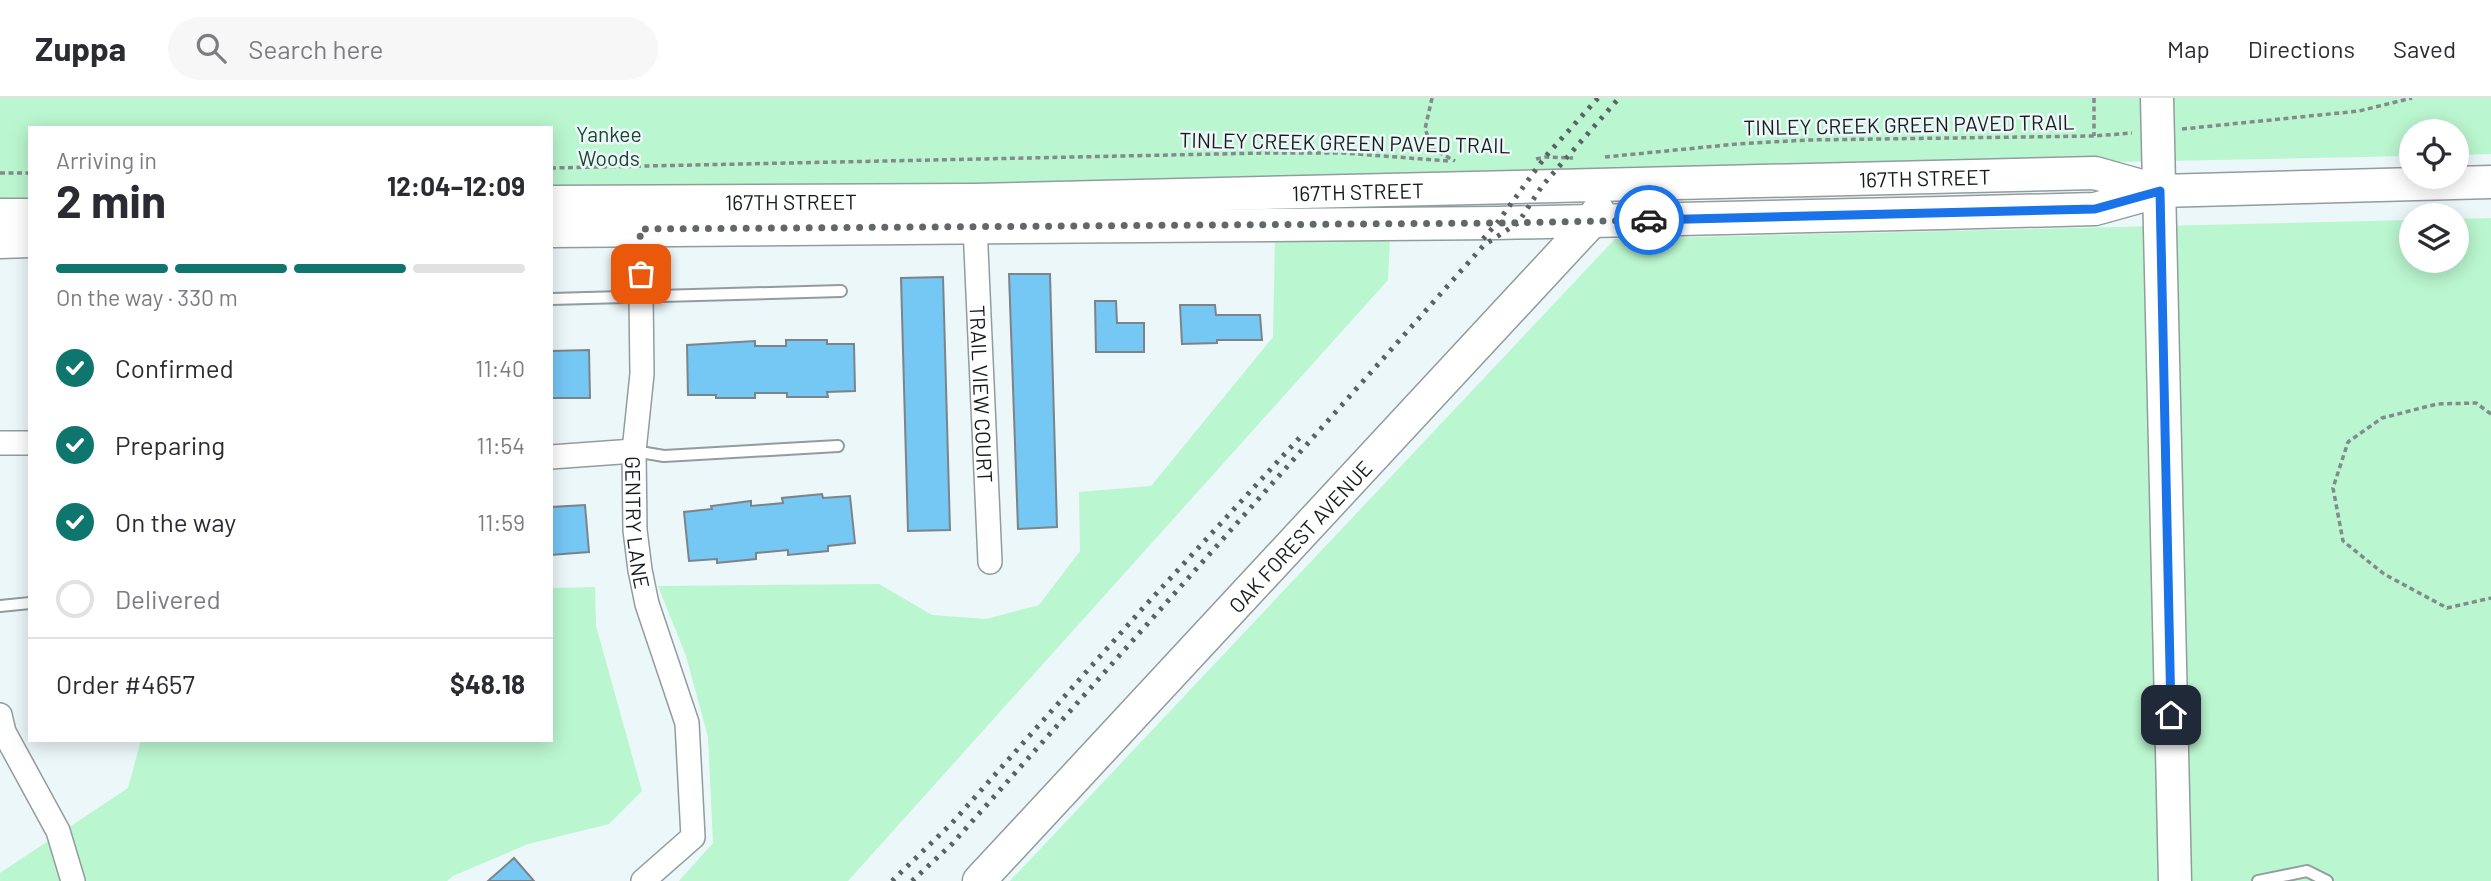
<!DOCTYPE html>
<meta charset="utf-8">
<style>
body{margin:0;font-family:Barlow,sans-serif;background:#f7f7f7;color:#2b2b33;height:100vh;display:flex;flex-direction:column;font-size:26px;white-space:nowrap}
*{box-sizing:border-box;margin:0}
p{font-size:23px;color:#7c7c81}
.icon{flex:none;width:38px;height:38px;fill:none;stroke:currentColor;stroke-width:2;stroke-linecap:round;stroke-linejoin:round}
.map{position:relative;flex:1;overflow:hidden}
.drawer{position:absolute;left:28px;top:28px;width:525px;height:616px;display:flex;flex-direction:column;background:#fff;border-radius:0px;box-shadow:0 4px 18px #0003}
.drawer>*{flex:none}
.buttons{position:absolute;left:2399px;top:21px;display:grid;gap:14px}
.buttons a{display:grid;place-items:center;width:70px;height:70px;border-radius:50%;background:#fff;box-shadow:0 4px 18px #0003;font-size:35px}
.pin{position:absolute;display:grid;place-items:center;width:60px;height:60px;color:#fff;margin:-30px;border-radius:14px;box-shadow:0 4px 10px #0006}
.courier{position:absolute;display:grid;place-items:center;width:70px;height:70px;margin:-35px;border:5px solid #1a73e8;border-radius:50%;background:#fff;color:#222;box-shadow:0 2px 9px #0007}
.headline em{font-style:normal;font-weight:700}
.headline div{display:flex;flex-direction:column-reverse}
.headline{display:flex;align-items:center;justify-content:space-between;height:119px;padding:0 28px}
h1{font-size:46px;font-weight:700;line-height:52px}
.bar{display:grid;grid-template-columns:repeat(4,1fr);gap:10px 7px;align-content:center;height:84px;padding:0 28px}
.bar i{height:9px;border-radius:5px;background:#e1e1e2}
.bar .selected{background:#0f766e}
.bar p{grid-column:span 4}
.line{display:flex;align-items:center;gap:18px;padding:0 28px;border-top:2px solid #e1e1e2}
.line div{flex:1}
ol{padding:0 28px;list-style:none}
li{display:flex;align-items:center;gap:21px;height:77px}
li p{margin-inline-start:auto}
li .icon{padding:7px;border-radius:50%;background:#0f766e;color:#fff;stroke-width:4}
li:last-child{color:#7c7c81}
li i{width:38px;height:38px;border:4px solid #e1e1e2;border-radius:50%}
header{display:flex;align-items:center;gap:42px;box-sizing:border-box;height:98px;padding:0 35px;background:#fff;border-bottom:2px solid #e1e1e2}
header strong{font-size:33px}
nav{display:flex;gap:38px;margin-inline-start:auto;font-size:24px}
.search{width:490px;height:63px;background:#f7f7f7;display:flex;align-items:center;gap:18px;box-sizing:border-box;padding:0 24px;border-radius:38px;color:#7c7c81;font-size:26px}
.map>svg:first-child{display:block}
.green{fill:#baf6cf}
.building{fill:#75c7f4;stroke:#7c8489;stroke-width:2}
.lines{fill:none;stroke-linecap:round;stroke-linejoin:round}
.lane-casing{stroke:#929c9e;stroke-width:14}
.street-casing{stroke:#929c9e;stroke-width:26}
.secondary-casing{stroke:#929c9e;stroke-width:35}
.path{stroke:#848b8d;stroke-width:3.5;stroke-dasharray:5 3.5;stroke-linecap:butt}
.lane{stroke:#fff;stroke-width:10}
.street{stroke:#fff;stroke-width:23}
.secondary{stroke:#fff;stroke-width:32}
.rail{stroke:#5c6264;stroke-width:5;stroke-dasharray:3.5 7;stroke-linecap:butt}
.done{stroke:#626869;stroke-width:7;stroke-dasharray:0 12.6}
.route{stroke:#1a73e8;stroke-width:9}
.labels{text-anchor:middle;dominant-baseline:central;stroke-width:5;stroke-linejoin:round;paint-order:stroke}
.street-label{font-size:21px;fill:#171b1c;stroke:#ecf7f9}
.park-label{font-size:21px;fill:#1d462e;stroke:#ecf7f9}
</style>
<header>
<strong>Zuppa</strong>
<div class="search"><svg class="icon" aria-label="search" viewBox="0 0 24 24"><circle cx="10" cy="10" r="6"/><path d="M15 15l6 6"/></svg>Search here</div>
<nav><a>Map</a><a>Directions</a><a>Saved</a></nav>
</header>
<div class="map">
<svg width="2491" height="783" viewBox="0 0 2491 783">
<rect width="100%" height="100%" fill="#ecf7f9"/>
<path class="green" d="M0,0H2491V56L2457,57V33H2412L2411,58L551,96V30H30V106H0Z
M2491,120V783H1010L1615,141L2411,122L2412,163H2457V121Z
M1275,139L1390,140L1388,182L848,783H679L713,745L708,639L686,558L658,488L879,486L932,517L986,521L1039,507L1080,453L1079,394L1151,388L1273,239Z
M595,489L596,528L642,693L609,726L528,746L453,778L447,783H0V775L128,690L141,642H551V490Z"/>
<path class="building" d="M1009,176H1050L1057,429L1018,431Z
M943,179L950,432L908,433L901,180Z
M1095,203H1116L1117,225H1144V254H1096Z
M1180,207H1215L1216,217H1260L1262,242H1217V245L1182,246Z
M786,242H827V246H854L855,293L827,294L828,299H787V295H755V300H716V297H688L687,247L755,243V248H786Z
M589,252L590,300H551V253Z
M822,396L823,400L850,398L855,445L828,448V453L788,457V452L756,455V461L717,465V461L689,463L684,414L712,411L711,408L751,403V408L783,405L782,400Z
M585,407L589,454L551,457V409Z
M514,760L534,783H488Z"/>
<g class="lines">
<defs>
<path id="lane" d="M551,201L841,193
M634,353L664,358L838,348
M0,508L30,505
M2258,783L2307,773L2327,783"/>
<g id="street">
<path id="s1" d="M640,117L642,276L634,353L635,432L640,472L647,506L687,625L693,739L643,783"/>
<path id="s2" d="M975,128L990,464"/>
<path d="M0,345H30"/>
<path d="M551,359L634,353"/>
<path d="M0,617L4,634L58,733L73,783"/>
</g>
<g id="secondary">
<path d="M2157,0L2175,783"/>
<path id="s3" d="M551,104L974,102L2095,75L2159,93"/>
<path d="M0,117H30"/>
<path d="M551,133L1497,125L1942,115L2095,111L2160,93L2491,84"/>
<path d="M0,144L30,143"/>
<path id="s4" d="M979,783L1592,123L1598,113"/>
</g>
</defs>
<use href="#lane" class="lane-casing"/>
<use href="#street" class="street-casing"/>
<use href="#secondary" class="secondary-casing"/>
<path class="path" d="M1432,0L1425,31L1433,51L1455,63
M2094,0V38
M2182,31L2359,13L2412,0
M1605,59L1737,46L1807,42L2094,38L2132,35
M1536,61L1545,59L1573,60
M551,70L1265,55H1344L1448,63
M0,75H30
M2491,316L2476,305L2437,306L2382,320L2348,344L2333,390L2343,443L2384,476L2447,510L2491,500"/>
<use href="#lane" class="lane"/>
<use href="#street" class="street"/>
<use href="#secondary" class="secondary"/>
<path class="rail" d="M1483,141L1497,125L1545,59L1598,0
M892,783L952,725L1143,510L1303,336
M912,783L952,746L1484,147L1518,125L1542,88L1619,0"/>
</g>
<g class="lines">
<path class="done" d="M641,176L640,131L1497,125L1649,122"/>
<path class="route" d="M1649,122L2095,111L2160,93L2171,617"/>
</g>
<g class="labels">
<g class="street-label">
<text transform="translate(1909 26) rotate(-1)">TINLEY CREEK GREEN PAVED TRAIL</text>
<text transform="translate(1345 44) rotate(1)">TINLEY CREEK GREEN PAVED TRAIL</text>
<text stroke="none"><textPath href="#s3" startOffset="1374">167TH STREET</textPath></text>
<text stroke="none"><textPath href="#s3" startOffset="807">167TH STREET</textPath></text>
<text stroke="none"><textPath href="#s3" startOffset="240">167TH STREET</textPath></text>
<text stroke="none"><textPath href="#s2" startOffset="168">TRAIL VIEW COURT</textPath></text>
<text stroke="none"><textPath href="#s1" startOffset="308">GENTRY LANE</textPath></text>
<text stroke="none"><textPath href="#s4" startOffset="471">OAK FOREST AVENUE</textPath></text>
</g>
<g class="park-label">
<text x="609" y="35">Yankee<tspan x="609" dy="24">Woods</tspan></text>
</g>
</g>
</svg>
<div class="buttons">
<a><svg class="icon" aria-label="locate" viewBox="0 0 24 24"><circle cx="12" cy="12" r="6"/><path d="M12 2v4M12 18v4M2 12h4M18 12h4"/></svg></a>
<a><svg class="icon" aria-label="layers" viewBox="0 0 24 24"><path d="M12 4l9 5-9 5-9-5zM3 14l9 5 9-5"/></svg></a>
</div>
<div class="pin" style="left:641px;top:176px;background:#ea580c"><svg class="icon" aria-label="bag" viewBox="0 0 24 24"><path d="M5 8h14l-1 12H6zM9 8a3 3 0 0 1 6 0"/></svg></div>
<div class="pin" style="left:2171px;top:617px;background:#1f2937"><svg class="icon" aria-label="home" viewBox="0 0 24 24"><path d="M3 11l9-7 9 7M6 9v11h12V9"/></svg></div>
<div class="courier" style="left:1649px;top:122px"><svg class="icon" aria-label="car" viewBox="0 0 24 24"><path d="M5 17H2v-5l4-1 3-4h7l3 4 3 1v5h-3M9 17h6M6 11h13"/><circle cx="7" cy="17" r="2"/><circle cx="17" cy="17" r="2"/></svg></div>
<section class="drawer">
<div class="headline"><div><h1>2 min</h1><p>Arriving in</p></div><em>12:04–12:09</em></div>
<div class="bar"><i class="selected"></i><i class="selected"></i><i class="selected"></i><i></i><p>On the way · 330 m</p></div>
<ol>
<li><svg class="icon" aria-label="check" viewBox="0 0 24 24"><path d="M5 12l5 5 9-10"/></svg>Confirmed<p>11:40</p></li>
<li><svg class="icon" aria-label="check" viewBox="0 0 24 24"><path d="M5 12l5 5 9-10"/></svg>Preparing<p>11:54</p></li>
<li><svg class="icon" aria-label="check" viewBox="0 0 24 24"><path d="M5 12l5 5 9-10"/></svg>On the way<p>11:59</p></li>
<li><i></i>Delivered</li>
</ol>
<div class="line" style="height:91px"><div>Order #4657</div><b>$48.18</b></div>
</section>
</div>
